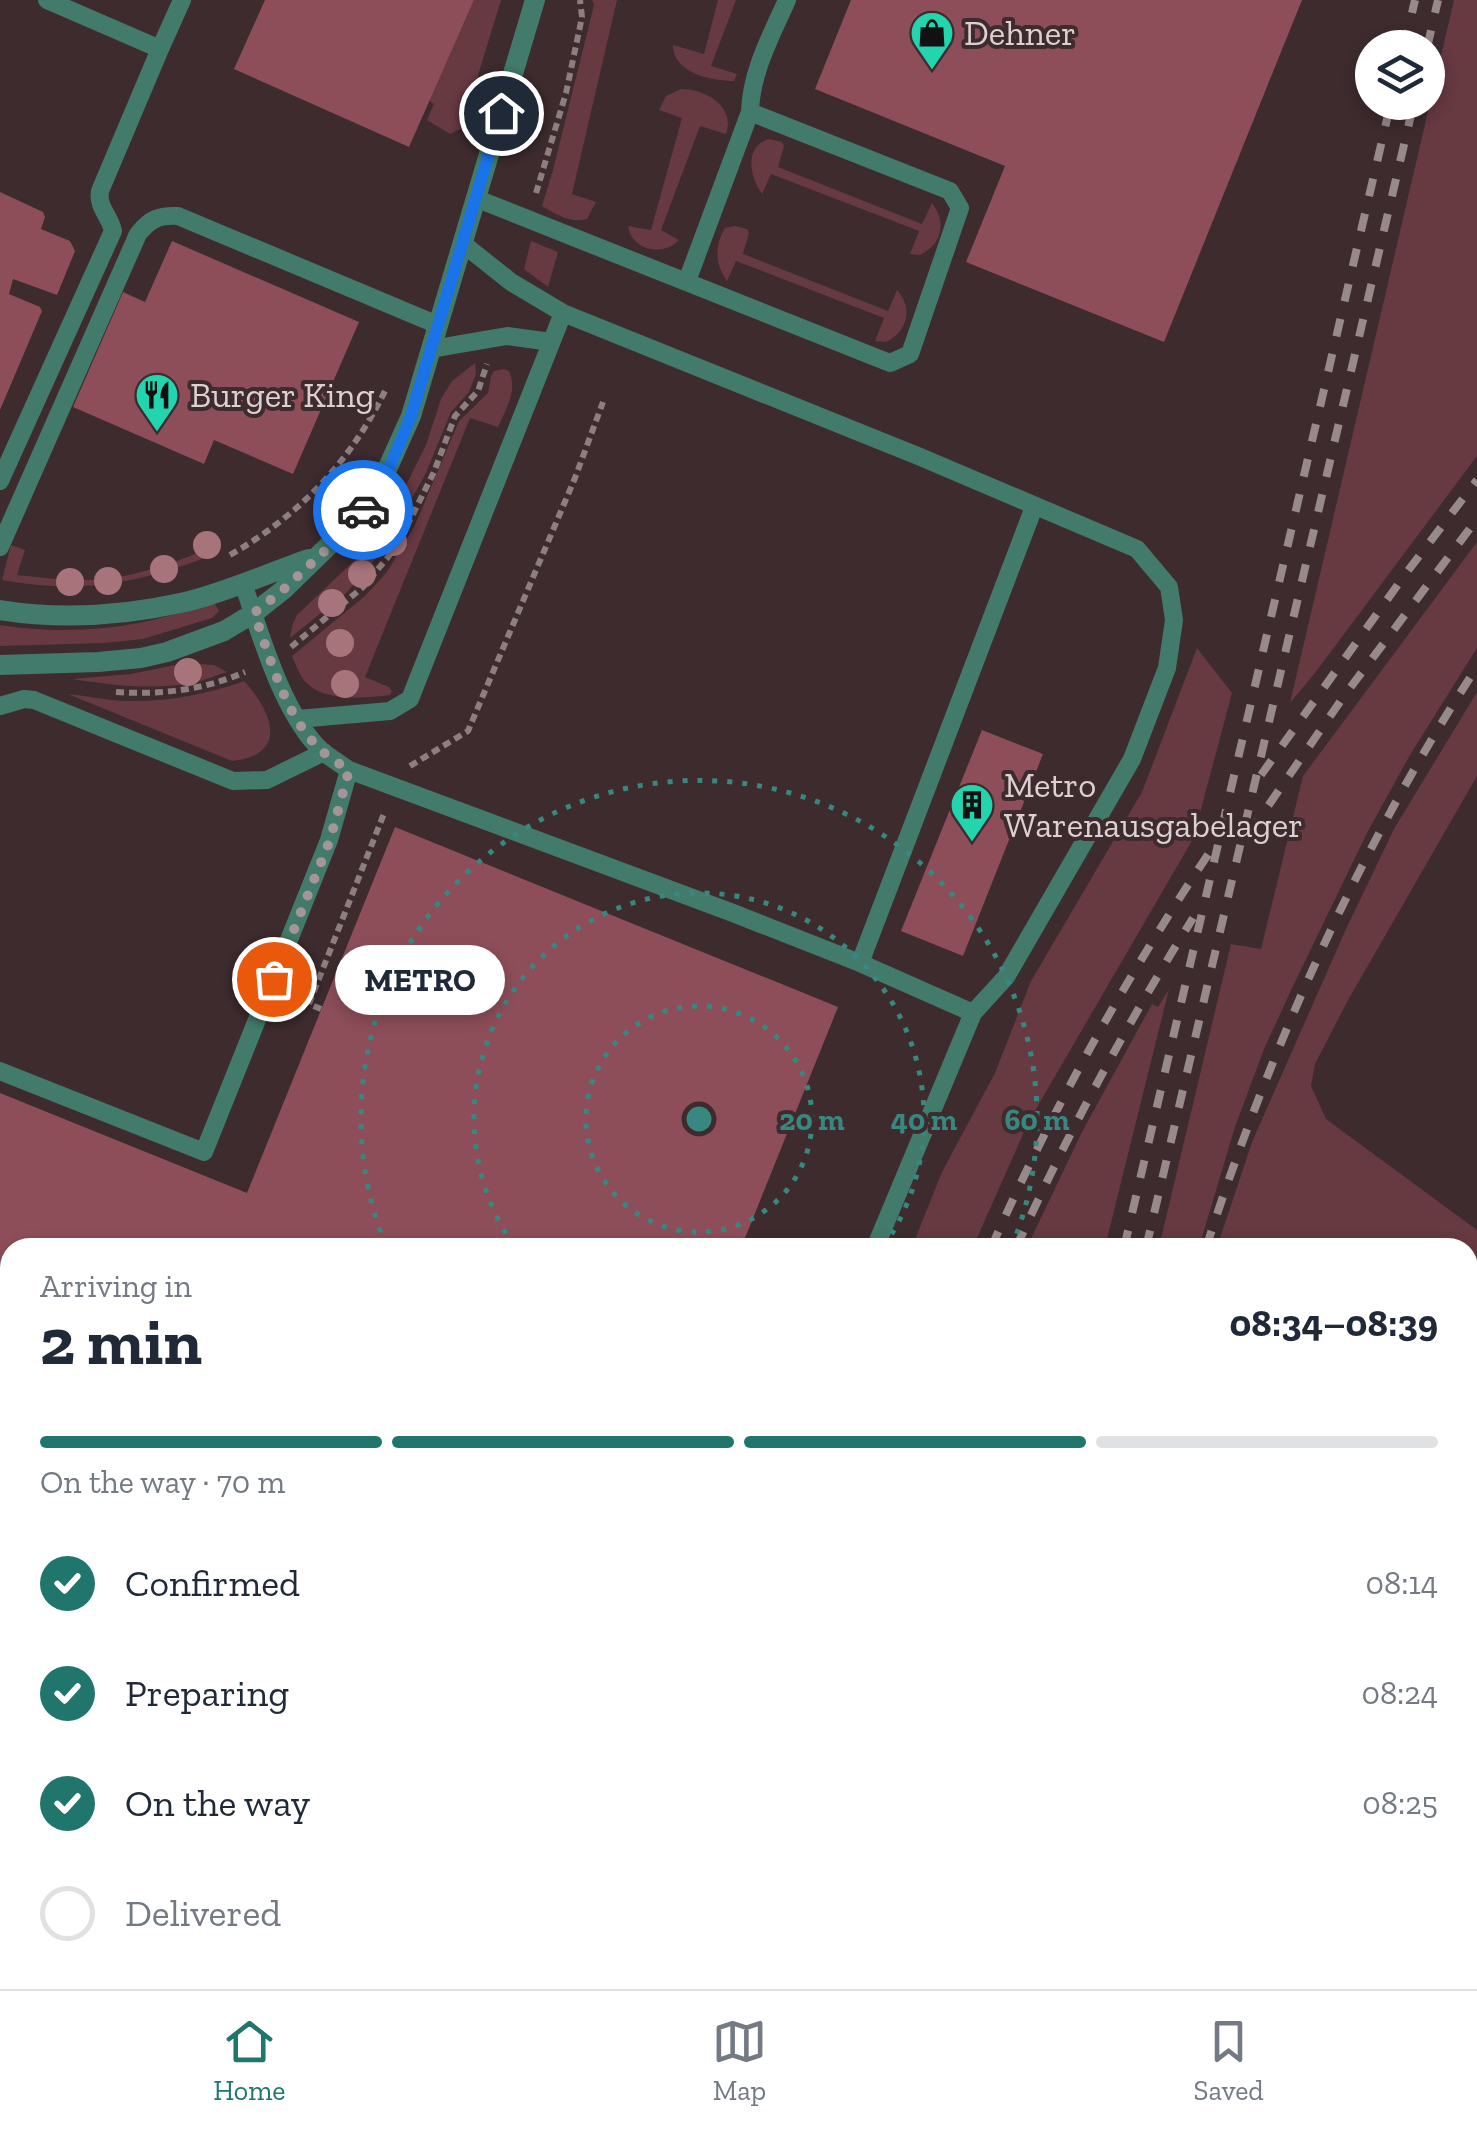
<!DOCTYPE html>
<meta charset="utf-8">
<style>
body{margin:0;font-family:"Zilla Slab",serif;background:#f6f6f7;color:#1f2937;height:100vh;display:flex;flex-direction:column;font-size:38px;white-space:nowrap}
*{box-sizing:border-box;margin:0}
p{font-size:32px;color:#747a83}
.icon{flex:none;width:55px;height:55px;fill:none;stroke:currentColor;stroke-width:2;stroke-linecap:round;stroke-linejoin:round}
.map{position:relative;flex:1;overflow:hidden}
.sheet{position:absolute;left:0px;top:1238px;width:1478px;height:752px;display:flex;flex-direction:column;background:#fff;border-radius:30px 30px 0 0;box-shadow:0 5px 15px #0003}
.sheet>*{flex:none}
.buttons{position:absolute;left:1355px;top:30px;display:grid;gap:20px}
.buttons a{display:grid;place-items:center;width:90px;height:90px;border-radius:50%;background:#fff;box-shadow:0 5px 15px #0003;font-size:50px}
.pin{position:absolute;display:grid;place-items:center;width:85px;height:85px;color:#fff;margin:-42px;border:5px solid #fff;border-radius:50%;box-shadow:0 2px 10px #0007}
.courier{position:absolute;display:grid;place-items:center;width:100px;height:100px;margin:-50px;border:8px solid #1a73e8;border-radius:50%;background:#fff;color:#222;box-shadow:0 2px 12px #0007}
.bubble{position:absolute;height:70px;border-radius:35px;background:#fff;box-shadow:0 5px 15px #0003;font-size:32px;font-weight:800;line-height:70px;text-align:center}
.summary em{font-style:normal;font-weight:800}
.summary div{display:flex;flex-direction:column-reverse}
.summary{display:flex;align-items:center;justify-content:space-between;height:170px;padding:0 40px}
h1{font-size:65px;font-weight:800;line-height:75px}
.bar{display:grid;grid-template-columns:repeat(4,1fr);gap:15px 10px;align-content:center;height:120px;padding:0 40px}
.bar i{height:12px;border-radius:8px;background:#e0e1e3}
.bar .active{background:#20766d}
.bar p{grid-column:span 4}
ol{padding:0 40px;list-style:none}
li{display:flex;align-items:center;gap:30px;height:110px}
li p{margin-inline-start:auto}
li .icon{padding:10px;border-radius:50%;background:#20766d;color:#fff;stroke-width:4}
li:last-child{color:#747a83}
li i{width:55px;height:55px;border:5px solid #e0e1e3;border-radius:50%}
.tabs{display:flex;justify-content:space-around;align-items:center;height:140px;border-top:2px solid #e0e1e3;background:#fff;font-size:28px;color:#747a83}
.tabs a{display:grid;justify-items:center;gap:5px}
.tabs .active{color:#20766d}
.map>svg:first-child{display:block}
.green{fill:#673941}
.building{fill:#8d4e59}
.lines{fill:none;stroke-linecap:round;stroke-linejoin:round}
.path{stroke:#8d7e80;stroke-width:6;stroke-dasharray:8 5;stroke-linecap:butt}
.lane{stroke:#427b6b;stroke-width:18}
.street{stroke:#427b6b;stroke-width:20}
.rail{stroke:#98898b;stroke-width:8;stroke-dasharray:18 18;stroke-linecap:butt}
.tree{fill:#a7747c}
.done{stroke:#a49698;stroke-width:10;stroke-dasharray:0 18}
.route{stroke:#1a73e8;stroke-width:12}
.ring{fill:none;stroke:#388882;stroke-width:5;stroke-dasharray:5 10}
.labels{text-anchor:middle;dominant-baseline:central;stroke-width:8;stroke-linejoin:round;paint-order:stroke}
.poi-label{font-size:35px;fill:#dcd0d1;stroke:#3d2b2e;text-anchor:start}
.centre{fill:#388882;stroke:#3d2b2e;stroke-width:5}
.ring-label{font-size:30px;text-anchor:middle;font-weight:bold;fill:#388882;stroke:#3d2b2e;stroke-width:8;stroke-linejoin:round;paint-order:stroke}
</style>
<div class="map">
<svg width="1477" height="1989" viewBox="0 0 1477 1989">
<rect width="100%" height="100%" fill="#3d2b2e"/>
<path class="green" d="M474,0H501L462,128L450,134L427,120L434,104L429,101Z
M592,0H617L572,194L596,202L587,219C572,224 555,214 542,206L553,170L594,5Z
M718,0H736L711,66L737,74L734,81C711,81 673,73 673,45L704,54Z
M1454,0H1477V456L1315,673L1290,703Z
M681,89C705,89 736,106 726,134L700,126L661,230L679,240C663,257 632,251 628,226L651,230L682,118L659,110L666,96Z
M770,139L782,142L784,146L778,167L922,224L932,203C947,223 942,244 920,255L910,254L919,231L771,174L762,194C749,176 744,145 770,139Z
M735,226L747,229L749,233L743,254L888,311L897,290C914,309 907,332 886,342L875,341L884,318L736,261L727,281C715,264 714,246 725,228Z
M531,241L558,252L548,287L524,269Z
M475,363L476,374L469,392L451,412L426,473L384,549L347,592L290,638L292,626L297,615L357,558L377,534L395,507L426,445L441,399L452,381Z
M504,369L509,371C518,391 506,409 498,427L470,418L365,677L389,687L392,691L390,695C364,698 321,703 303,679C298,672 295,663 292,656L365,596L387,572L415,525L459,421L488,393L491,376L494,371Z
M1477,542V648L1410,755L1367,833L1294,984L1264,1049L1235,1127L1199,1247H1159L1231,944L1261,949L1303,776Z
M11,545L25,550L17,575C46,578 77,582 106,579C138,575 170,564 200,552L203,545L210,556C136,584 81,594 2,580Z
M208,603L215,604L219,611L212,618L143,639L104,643L0,646V625C71,636 141,629 208,603Z
M1197,648L1232,693L1193,839L1029,1121L973,1247H912L942,1172L995,1073L1031,981L1142,792Z
M185,663L214,665L227,672C216,675 206,680 196,682C156,691 111,685 72,679L131,674Z
M244,681C272,711 290,755 232,761L68,694C86,696 106,700 124,701C166,702 205,695 244,681Z
M1477,692V776L1347,1002L1315,1064L1311,1086L1326,1119L1477,1230V1356L1468,1351V1248L1217,1247L1252,1142L1346,929L1394,829Z
M1169,989L1105,1247H1027L1082,1132L1152,1004L1158,1007Z
M695,1980H745L744,1989H693Z
M800,1980H935L933,1989H799Z"/>
<path class="building" d="M265,0H474L409,147L234,69Z
M851,0H1302L1164,342L966,262L1005,166L815,89Z
M0,192L43,212L45,217L41,229L70,241L75,251L57,295L13,279L9,294L40,307L42,311L0,410Z
M172,241L359,322L293,474L214,440L204,464L73,407L123,292L145,302Z
M982,730L1043,754L963,956L901,931Z
M395,827L838,1007L741,1248H10V1406L0,1402V1093L247,1193Z
M0,1791L10,1795V1980H628L624,1989H0Z"/>
<g class="lines">
<path class="path" d="M536,193L566,93L582,17L580,0
M230,555C300,515 351,461 386,389
M291,647L363,587L388,557L402,536L434,472L455,416L478,391L487,364
M116,692C160,695 204,690 245,672
M410,766L468,731L575,478L603,402
M321,1009L309,1004L385,811"/>
<path class="lane" d="M160,49L182,0
M475,198L890,363L910,354L960,208L950,191L750,112C751,72 771,36 787,0
M462,243L511,282L563,313
M687,281L750,112
M431,349L507,336L551,342
M0,481L113,231C110,216 97,207 100,191L160,49L47,0
M0,547L138,234C150,219 159,215 178,216L438,325
M243,583C260,633 283,716 323,752C331,758 340,764 349,770L733,913L860,963L973,1013
M0,706L24,699L34,700L233,781L267,780L324,752
M298,719L390,711L410,699L563,313L918,456L1137,549L1169,587L1174,620L1167,668L1132,759L1006,977L973,1013L875,1248
M860,963L1034,507
M0,1071L204,1152L329,840L349,770
M1468,1364L1477,1369
M0,1415L10,1419
M0,1450L10,1454
M0,1739L10,1743
M660,1989L662,1980
M1069,1989L1072,1980"/>
<path class="street" d="M0,610C62,620 123,616 185,602C227,592 268,573 309,559
M0,665L98,662L141,658L167,652L224,631L254,613L283,590L357,518L380,485L411,416L535,0"/>
<path class="rail" d="M1404,48L1415,0
M1427,48L1438,0
M1261,775L1407,572L1477,480
M1248,835L1344,696L1477,519
M991,1248C1052,1109 1127,976 1211,850
M1016,1248C1067,1134 1127,1024 1193,918
M1124,1248L1391,102
M1146,1248L1414,102
M1206,1248C1269,1050 1363,840 1477,667
M764,1989L766,1980
M786,1989L788,1980
M950,1989L953,1980
M973,1989L975,1980
M1019,1989L1021,1980"/>
</g>
<g class="tree">
<circle cx="393" cy="542" r="14"/>
<circle cx="207" cy="545" r="14"/>
<circle cx="164" cy="569" r="14"/>
<circle cx="362" cy="574" r="14"/>
<circle cx="108" cy="581" r="14"/>
<circle cx="70" cy="582" r="14"/>
<circle cx="332" cy="603" r="14"/>
<circle cx="340" cy="643" r="14"/>
<circle cx="188" cy="672" r="14"/>
<circle cx="345" cy="684" r="14"/>
</g>
<g class="lines">
<path class="done" d="M274,979L330,840L349,770C340,764 331,759 323,752C285,718 271,659 254,613L283,590L347,530L363,510"/>
<path class="route" d="M363,510L391,464L411,416L501,113"/>
</g>
<g class="ring">
<circle cx="699" cy="1119" r="113"/>
<path d="M514 1246A225 225 0 1 1 884 1246"/>
<path d="M386 1246A338 338 0 1 1 1012 1246"/>
</g>
<defs>
<symbol id="shop-pin" viewBox="-11 -11 22 30"><path d="M0 17L-7.5 6A9.5 9.5 0 1 1 7.5 6Z" fill="#22d5af" stroke="#3d2b2e"/><path d="M-5-2.5h2.3a2.7 3.5 0 0 1 5.4 0H5L5.5 6h-11ZM-1.5-2.5h3a1.5 2.3 0 0 0-3 0Z" fill="#111"/></symbol>
<symbol id="restaurant-pin" viewBox="-11 -11 22 30"><path d="M0 17L-7.5 6A9.5 9.5 0 1 1 7.5 6Z" fill="#22d5af" stroke="#3d2b2e"/><path d="M-5-6h1v4h1v-4h1v4h1v-4h1v5L-1.5 .5V6h-2V.5L-5-1ZM5-6V6H3V1.5H1.5Q1.5-4 5-6Z" fill="#111"/></symbol>
<symbol id="building-pin" viewBox="-11 -11 22 30"><path d="M0 17L-7.5 6A9.5 9.5 0 1 1 7.5 6Z" fill="#22d5af" stroke="#3d2b2e"/><path d="M-4-6H4V6H1V3H-1V6H-4ZM-2.5-4.3h1.7v1.8h-1.7ZM.8-4.3h1.7v1.8H.8ZM-2.5-1h1.7V.8h-1.7ZM.8-1h1.7V.8H.8Z" fill="#111"/></symbol>
</defs>
<g fill-rule="evenodd">
<use href="#shop-pin" x="907" y="8" width="50" height="68"/>
<use href="#restaurant-pin" x="132" y="370" width="50" height="68"/>
<use href="#building-pin" x="947" y="780" width="50" height="68"/>
</g>
<g class="labels">
<g class="poi-label">
<text x="964" y="33">Dehner</text>
<text x="190" y="395">Burger King</text>
<text x="1004" y="785">Metro<tspan x="1004" dy="40">Warenausgabelager</tspan></text>
</g>
</g>
<circle cx="699" cy="1119" r="15" class="centre"/>
<g class="ring-label">
<text x="812" y="1130">20 m</text>
<text x="924" y="1130">40 m</text>
<text x="1037" y="1130">60 m</text>
</g>
</svg>
<div class="buttons">
<a><svg class="icon" aria-label="layers" viewBox="0 0 24 24"><path d="M12 4l9 5-9 5-9-5zM3 14l9 5 9-5"/></svg></a>
</div>
<div class="pin" style="left:274px;top:979px;background:#ea580c"><svg class="icon" aria-label="bag" viewBox="0 0 24 24"><path d="M5 8h14l-1 12H6zM9 8a3 3 0 0 1 6 0"/></svg></div>
<div class="pin" style="left:501px;top:113px;background:#1f2937"><svg class="icon" aria-label="home" viewBox="0 0 24 24"><path d="M3 11l9-7 9 7M6 9v11h12V9"/></svg></div>
<div class="courier" style="left:363px;top:510px"><svg class="icon" aria-label="car" viewBox="0 0 24 24"><path d="M5 17H2v-5l4-1 3-4h7l3 4 3 1v5h-3M9 17h6M6 11h13"/><circle cx="7" cy="17" r="2"/><circle cx="17" cy="17" r="2"/></svg></div>
<div class="bubble" style="left:335px;top:945px;width:170px">METRO</div>
<section class="sheet">
<div class="summary"><div><h1>2 min</h1><p>Arriving in</p></div><em>08:34–08:39</em></div>
<div class="bar"><i class="active"></i><i class="active"></i><i class="active"></i><i></i><p>On the way · 70 m</p></div>
<ol>
<li><svg class="icon" aria-label="check" viewBox="0 0 24 24"><path d="M5 12l5 5 9-10"/></svg>Confirmed<p>08:14</p></li>
<li><svg class="icon" aria-label="check" viewBox="0 0 24 24"><path d="M5 12l5 5 9-10"/></svg>Preparing<p>08:24</p></li>
<li><svg class="icon" aria-label="check" viewBox="0 0 24 24"><path d="M5 12l5 5 9-10"/></svg>On the way<p>08:25</p></li>
<li><i></i>Delivered</li>
</ol>
</section>
</div>
<nav class="tabs">
<a class="active"><svg class="icon" aria-label="home" viewBox="0 0 24 24"><path d="M3 11l9-7 9 7M6 9v11h12V9"/></svg>Home</a>
<a><svg class="icon" aria-label="map" viewBox="0 0 24 24"><path d="M3 6l6-2 6 2 6-2v14l-6 2-6-2-6 2zM9 4v14M15 6v14"/></svg>Map</a>
<a><svg class="icon" aria-label="saved" viewBox="0 0 24 24"><path d="M7 4h10v16l-5-4-5 4z"/></svg>Saved</a>
</nav>
